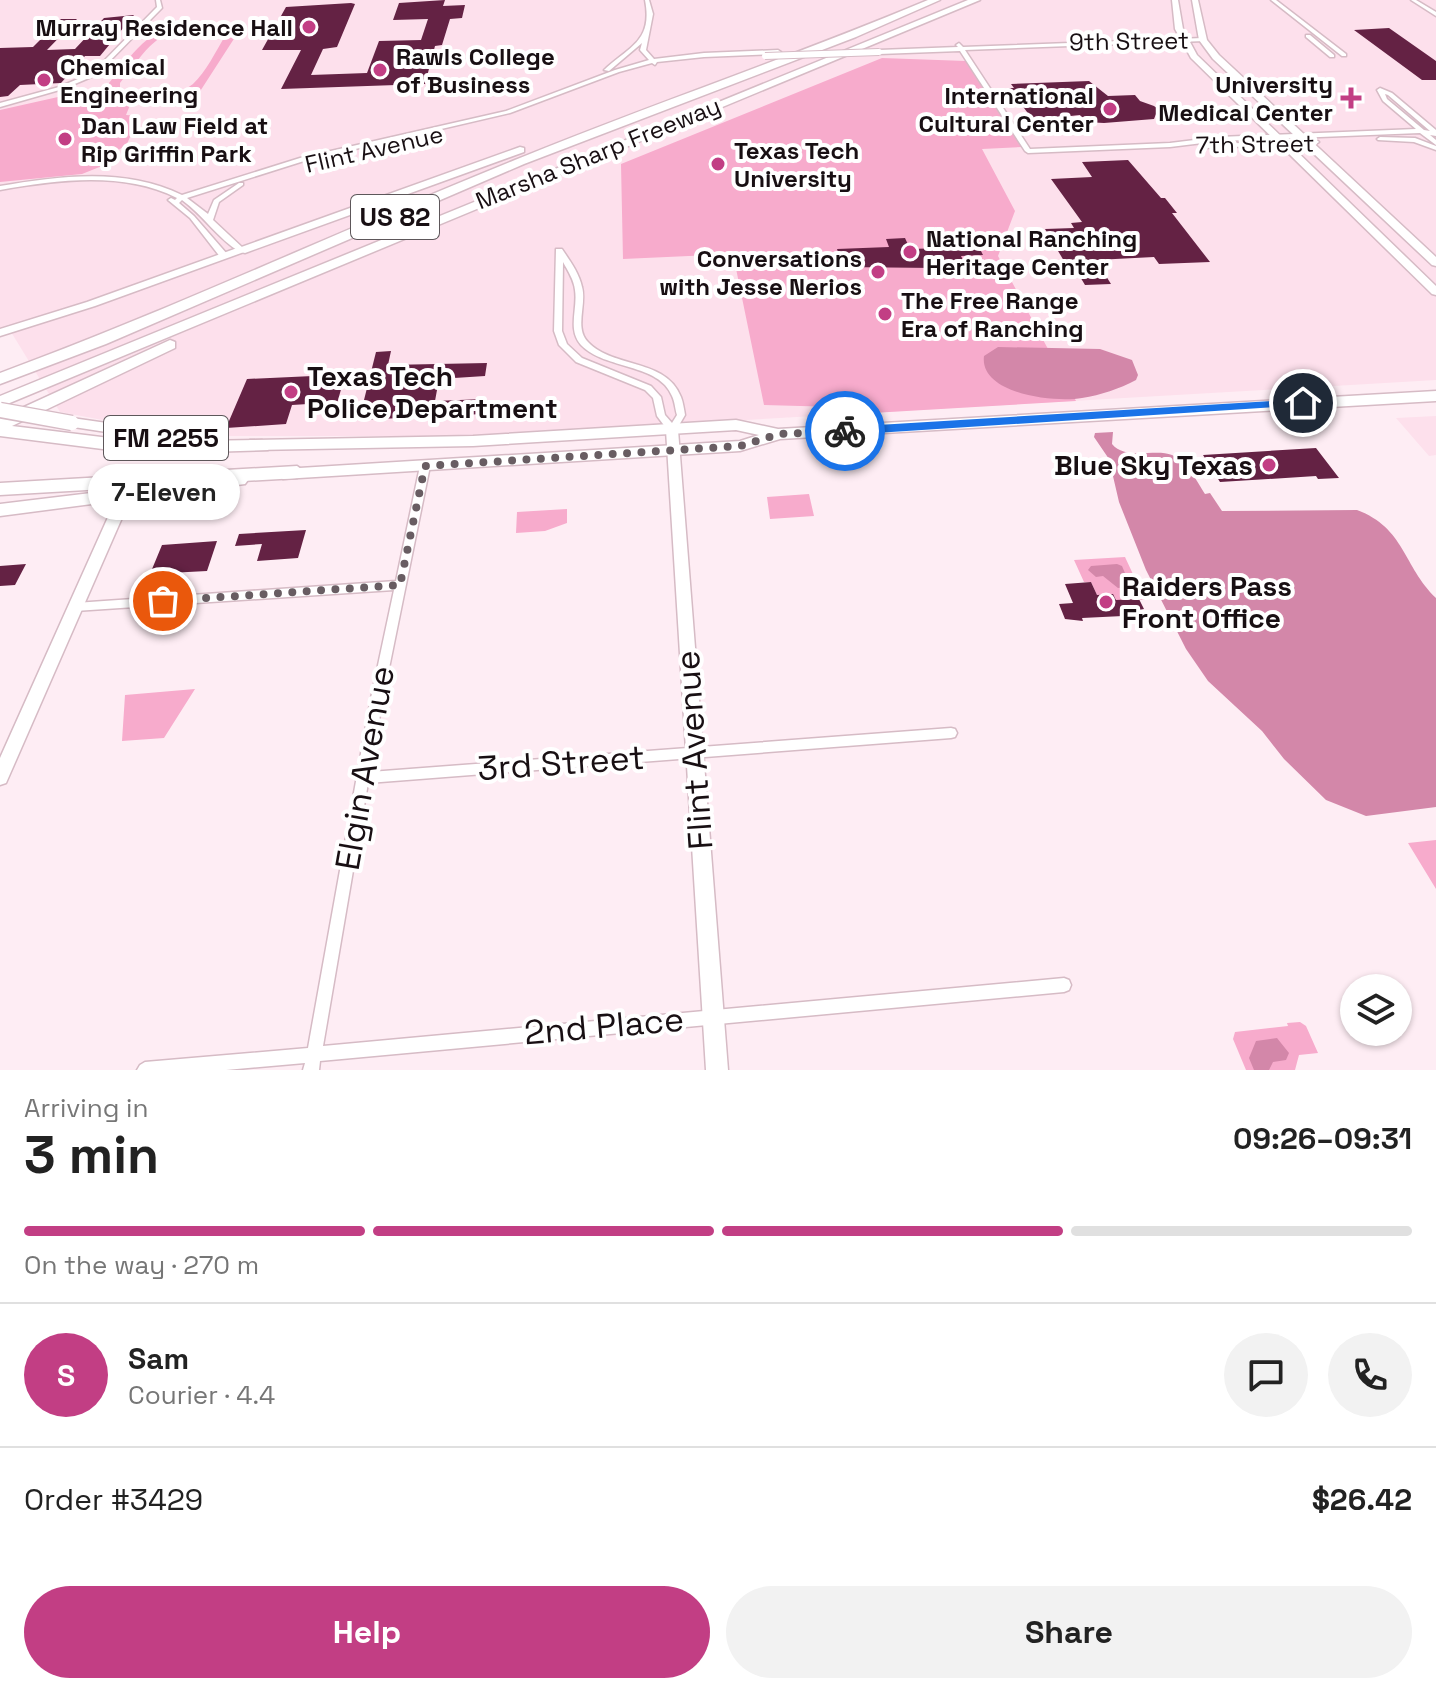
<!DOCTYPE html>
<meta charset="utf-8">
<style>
body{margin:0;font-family:"Space Grotesk",sans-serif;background:#f2f2f2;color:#222;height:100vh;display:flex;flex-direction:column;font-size:30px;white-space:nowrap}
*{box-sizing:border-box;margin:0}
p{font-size:26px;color:#767676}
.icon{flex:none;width:44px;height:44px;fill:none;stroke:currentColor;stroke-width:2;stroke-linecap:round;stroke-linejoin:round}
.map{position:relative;height:1070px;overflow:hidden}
.drawer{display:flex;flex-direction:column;background:#fff;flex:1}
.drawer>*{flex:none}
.fabs{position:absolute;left:1340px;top:974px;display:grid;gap:16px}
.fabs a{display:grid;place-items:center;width:72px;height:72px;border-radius:50%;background:#fff;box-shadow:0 2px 6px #0004;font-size:40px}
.pin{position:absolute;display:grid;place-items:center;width:68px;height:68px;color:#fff;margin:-34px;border:4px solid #fff;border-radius:50%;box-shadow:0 2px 8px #0007}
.courier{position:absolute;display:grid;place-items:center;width:80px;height:80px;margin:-40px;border:6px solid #1a73e8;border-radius:50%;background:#fff;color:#222;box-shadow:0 2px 10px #0007}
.bubble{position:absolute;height:56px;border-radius:28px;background:#fff;box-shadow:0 2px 6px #0004;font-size:26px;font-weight:700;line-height:56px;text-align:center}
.overview em{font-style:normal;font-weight:700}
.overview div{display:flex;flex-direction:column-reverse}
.overview{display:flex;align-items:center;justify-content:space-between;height:136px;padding:0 24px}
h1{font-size:52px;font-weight:700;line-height:60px}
.bar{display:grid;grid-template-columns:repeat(4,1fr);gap:12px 8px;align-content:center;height:96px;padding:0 24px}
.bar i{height:10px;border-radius:6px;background:#e0e0e0}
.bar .selected{background:#c23e84}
.bar p{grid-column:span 4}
.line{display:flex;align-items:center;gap:20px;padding:0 24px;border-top:2px solid #e0e0e0}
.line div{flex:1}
.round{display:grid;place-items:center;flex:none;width:84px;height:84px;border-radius:42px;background:#f2f2f2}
.primary-button{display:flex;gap:16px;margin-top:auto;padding:16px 24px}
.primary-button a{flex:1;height:92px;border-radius:48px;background:#c23e84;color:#fff;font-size:32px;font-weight:700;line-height:92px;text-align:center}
.primary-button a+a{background:#f2f2f2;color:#222}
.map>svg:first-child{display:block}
.built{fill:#fde0ec}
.green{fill:#f7abcc;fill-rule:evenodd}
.water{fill:#d387a9}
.building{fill:#642244}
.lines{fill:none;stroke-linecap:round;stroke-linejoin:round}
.street-casing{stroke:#d6bbc5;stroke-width:3}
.secondary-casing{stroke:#d6bbc5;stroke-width:3}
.primary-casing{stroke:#d6bbc5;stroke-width:3}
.highway-casing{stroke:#d6bbc5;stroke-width:3}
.street{fill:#fff;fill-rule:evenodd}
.secondary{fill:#fff;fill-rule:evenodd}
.primary{fill:#fff;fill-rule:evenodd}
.highway{fill:#fff;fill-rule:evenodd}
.street-bridge-casing{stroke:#d6bbc5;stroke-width:8;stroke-linecap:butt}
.primary-bridge-casing{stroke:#d6bbc5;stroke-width:17;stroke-linecap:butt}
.street-bridge{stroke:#fff;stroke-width:6}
.primary-bridge{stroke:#fff;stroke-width:14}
.route{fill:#1a73e8}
.done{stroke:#685d62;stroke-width:8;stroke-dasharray:0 14.4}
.poi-dot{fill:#c23e84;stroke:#fff;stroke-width:3}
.labels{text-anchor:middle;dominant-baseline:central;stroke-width:8;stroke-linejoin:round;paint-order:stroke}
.far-poi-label{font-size:24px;font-weight:bold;fill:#180f13;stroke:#fff;text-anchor:start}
.far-street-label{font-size:24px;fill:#180f13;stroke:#fff}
.shield{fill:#fff;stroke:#5d575a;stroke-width:2}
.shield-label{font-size:26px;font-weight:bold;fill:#180f13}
.poi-label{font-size:28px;font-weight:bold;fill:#180f13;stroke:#fff;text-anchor:start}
.near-street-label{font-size:34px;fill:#180f13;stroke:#fff}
</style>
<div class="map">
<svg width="1436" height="1070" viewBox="0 0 1436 1070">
<rect width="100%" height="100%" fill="#feedf4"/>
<path class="built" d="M0,0H1436V380L471,436H219L151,429L60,412L8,327L0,329Z
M1436,416V455L1429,456L1396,418Z"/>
<path class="green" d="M201,22L225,25L239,31L197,96L186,97V94C163,102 131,109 109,95L107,89L109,83C139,46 150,25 201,22ZM204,26L220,29L225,36C216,51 206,72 193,84C176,98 139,103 120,92V83C147,49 157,27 204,26Z
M882,58L966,61L1022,147L982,149L1015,211L998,256L1076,401L838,415L836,407L764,405L733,254L623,259L621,164Z
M58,97L109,98L130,105L126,115L139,116L127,144L99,164L102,166L82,174L0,182V110Z
M809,494L814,516L770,519L767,497Z
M567,509V523L545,531L516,533L517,512Z
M1125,557L1145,600H1116L1112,594L1097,595L1091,582H1084L1074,560Z
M195,689L164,738L122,741L125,695Z
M1436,840V889L1408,843Z
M1300,1022L1306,1026L1318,1053L1299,1055L1295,1070H1246L1233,1039L1235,1032L1288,1026L1287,1023Z"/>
<path class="water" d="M998,347L1100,349L1132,360L1138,375L1136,380C1119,389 1101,395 1082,398C1055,403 979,394 984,356Z
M1113,432L1112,444C1126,461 1155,448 1172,455C1188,462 1196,480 1205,494L1210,493L1222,511L1357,510C1405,528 1403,566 1436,598V807L1366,816L1326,800L1284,759L1262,731L1208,681L1186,649L1146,570L1119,502L1109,459L1094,437L1095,433Z
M1117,564L1122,566L1130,585L1128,587L1118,588L1103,576L1096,577L1088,570L1091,566Z
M1277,1038L1289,1053L1286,1060L1273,1062L1269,1070H1254L1249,1058L1256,1041Z"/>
<path class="building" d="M445,0L443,6L465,5L462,18L450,19L442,45L435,46L425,84L281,89L301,50H262L286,7L351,3L355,4L337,47L323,49L311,75L367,73L379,41L421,40L428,19L393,20L399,3Z
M134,15L100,56H85L61,83L20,85L8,96L0,97V48L33,47L61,19H77L47,50L75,49L104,18Z
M1389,28L1436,61V80H1422L1354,30Z
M1089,81L1108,96L1135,95L1140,101L1154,106L1158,109L1154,119L1104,123L1085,122L1080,115L1033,120L1009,88H1014L1011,84Z
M1128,160L1161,198H1165L1177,213H1172L1210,262L1159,264L1154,257L1096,260L1111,284L1085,285L1070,260L1064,261L1045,229L1074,228L1071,223L1082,222L1051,179L1092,177L1082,162Z
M905,238L910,249L943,248L941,244L978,245L983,255L961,256L964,262H954L958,271L937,272L935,268L843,267L837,249L889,247L886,239Z
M391,351L388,365L487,363L485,376L439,379L435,401L484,399L483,414L359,420L376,352Z
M313,376L312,381L344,379L336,407L323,408L324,403L292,405L286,424L226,428L247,379Z
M1316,448L1339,478L1318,479L1316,476L1220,482L1203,455Z
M208,506L204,518L168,520L173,509Z
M306,530L298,558L257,561L262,544L235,546L239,534Z
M217,541L207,571L150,574L162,545Z
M26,564L15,585L0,586V566Z
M1091,582L1097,595L1113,594L1116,600L1139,599L1144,609L1121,613L1123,616L1082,618L1083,621L1065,619L1059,604L1073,603L1065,584Z"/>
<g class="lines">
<defs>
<path id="street" d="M156,0H160L162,8L96,75L63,89L0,107V103L59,87L92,73L157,7Z
M645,0H649L653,14L646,50L654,59L704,53L778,50L781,52L778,54L704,57L657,62L655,65L652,63L619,72L510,113L304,161L187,198L208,214L214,200L239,183H243V185L219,202L213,220L243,248L244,250L240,252C218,239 204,216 182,200L179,203L194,216L227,254L228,256L224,258H221L190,218L168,200L171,198L175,200L177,198C123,171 58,180 0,190V186C60,176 125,167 182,195L300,158L506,111L615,70L649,60L640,50L642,43L609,71L604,70C630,46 653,41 645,0Z
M1271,0H1276L1346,54V56H1342Z
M1411,0H1416L1436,12V16Z
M1306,35H1310L1334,55V57H1330L1306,37Z
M1203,38L1205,39V41L965,50L1030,149L1170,143L1219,137L1416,129L1383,101L1377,90L1380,88L1392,93L1436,130V136L1430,135L1436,140V145L1420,133L1219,141L1170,147L1028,153L1025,151L960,51L879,54L876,52L879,50L958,47L956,45L959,43L963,47ZM1385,94L1388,95L1430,131L1424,130L1387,99Z
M1380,137L1415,138L1436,146V150L1414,142L1378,140L1377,139Z
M1318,141L1319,142L1316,144L1204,148L1201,146L1204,144Z
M556,249H562C570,261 579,273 582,287C587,304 574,328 588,342C614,369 666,358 681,397C683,402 684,409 685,415L675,432H669L657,416L653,398L645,390L576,362L559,345L554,331ZM563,262C568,271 574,280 575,290C578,309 567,329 581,345C605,370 659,363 672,396C675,402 675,409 677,415L672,423L665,415L661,397L651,386L582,358L567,344L562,331Z
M425,463L430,466L383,698L370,772L951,728L955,729L957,733L955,737L951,738L368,783L323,1046L1064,978L1069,980L1071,985L1069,990L1064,992L320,1061L319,1070H303L305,1063L226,1070H137L140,1065L145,1062L308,1048L371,698L394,590L75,611L71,610L70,607L71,604L75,603L396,581L420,466Z"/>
<path id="secondary" d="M1172,0H1178L1183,29L1197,55L1436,286V295L1432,294L1191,58L1175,29Z
M1192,0H1198L1207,40L1219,55L1436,257V266L1432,265L1213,59L1199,40Z
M240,247L244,248V252L95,306L0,336V329L87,302Z
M672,426L678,430L728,1070H706L666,430Z
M125,490L132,495L6,783L0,785V758L118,495Z"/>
<path id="primary" d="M1436,391V401L780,439L740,451L283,479L275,474L283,469L740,441L759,435L736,430L473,446L250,450L243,445L250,440L473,436L736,420L778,429Z
M72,418L211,438L218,443L211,448L67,426L65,423L67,420Z
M240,475L245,476L248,480L245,484L0,516V504Z"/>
<path id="highway" d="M928,0H940L856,37L524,164L106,344L0,384V373C174,309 343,229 515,160C652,104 792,57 928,0Z
M968,0H980L0,407V396Z
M520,147L524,148V152L245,253L233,250Z
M170,340L175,342V348L12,426L142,442L262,440L270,446L268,450L142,454L0,436V418Z
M297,466L305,472L297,478L0,495V483Z"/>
</defs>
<use href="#street" class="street-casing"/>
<use href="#secondary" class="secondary-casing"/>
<use href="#primary" class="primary-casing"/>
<use href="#highway" class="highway-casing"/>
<use href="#street" class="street"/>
<use href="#secondary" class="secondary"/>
<use href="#primary" class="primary"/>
<use href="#highway" class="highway"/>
<defs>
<path id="street-bridge" d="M765,56L879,52"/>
<path id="primary-bridge" d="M0,410L72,423"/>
</defs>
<use href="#street-bridge" class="street-bridge-casing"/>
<use href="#primary-bridge" class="primary-bridge-casing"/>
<use href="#street-bridge" class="street-bridge"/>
<use href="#primary-bridge" class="primary-bridge"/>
</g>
<path class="route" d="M1303,399L1307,400V405L845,435L839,431L845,427Z"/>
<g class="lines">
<path class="done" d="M163,601L400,585L425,466L740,446L779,434L845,431"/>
</g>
<g class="poi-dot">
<circle cx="309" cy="27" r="8"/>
<circle cx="380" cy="70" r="8"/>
<circle cx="44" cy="80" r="8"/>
<path d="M1347 86h8v8h8v8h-8v8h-8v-8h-8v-8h8z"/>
<circle cx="1110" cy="109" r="8"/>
<circle cx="65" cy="139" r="8"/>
<circle cx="718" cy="164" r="8"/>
<circle cx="910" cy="252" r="8"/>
<circle cx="878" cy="272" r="8"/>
<circle cx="885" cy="314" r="8"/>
<circle cx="291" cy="392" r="8"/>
<circle cx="1269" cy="465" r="8"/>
<circle cx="1106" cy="602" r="8"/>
</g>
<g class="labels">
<g class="far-poi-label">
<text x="293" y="27" text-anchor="end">Murray Residence Hall</text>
<text x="396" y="56">Rawls College<tspan x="396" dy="28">of Business</tspan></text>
<text x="60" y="66">Chemical<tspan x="60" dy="28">Engineering</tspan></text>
<text x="1333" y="84" text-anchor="end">University<tspan x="1333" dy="28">Medical Center</tspan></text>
<text x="1094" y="95" text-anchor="end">International<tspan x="1094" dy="28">Cultural Center</tspan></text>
<text x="81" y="125">Dan Law Field at<tspan x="81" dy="28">Rip Griffin Park</tspan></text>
<text x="734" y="150">Texas Tech<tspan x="734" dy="28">University</tspan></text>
<text x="926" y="238">National Ranching<tspan x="926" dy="28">Heritage Center</tspan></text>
<text x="862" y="258" text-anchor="end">Conversations<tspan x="862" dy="28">with Jesse Nerios</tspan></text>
<text x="901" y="300">The Free Range<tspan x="901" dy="28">Era of Ranching</tspan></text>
</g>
<g class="far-street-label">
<text transform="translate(1129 41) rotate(-1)">9th Street</text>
<text transform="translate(1255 144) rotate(-1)">7th Street</text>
<text transform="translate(374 149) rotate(-13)">Flint Avenue</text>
<text transform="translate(598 153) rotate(-22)">Marsha Sharp Freeway</text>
</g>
<g class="shield">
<rect x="351" y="195" width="88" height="44" rx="6"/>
<rect x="104" y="416" width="124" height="44" rx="6"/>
</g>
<g class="shield-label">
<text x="395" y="217">US 82</text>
<text x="166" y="438">FM 2255</text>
</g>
<g class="poi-label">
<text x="307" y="376">Texas Tech<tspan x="307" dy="32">Police Department</tspan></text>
<text x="1253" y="465" text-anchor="end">Blue Sky Texas</text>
<text x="1122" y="586">Raiders Pass<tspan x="1122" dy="32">Front Office</tspan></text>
</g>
<g class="near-street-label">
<text transform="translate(694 750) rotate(-94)">Flint Avenue</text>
<text transform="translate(561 763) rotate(-4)">3rd Street</text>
<text transform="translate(365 768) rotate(-80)">Elgin Avenue</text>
<text transform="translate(604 1026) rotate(-5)">2nd Place</text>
</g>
</g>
</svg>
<div class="fabs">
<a><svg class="icon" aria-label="layers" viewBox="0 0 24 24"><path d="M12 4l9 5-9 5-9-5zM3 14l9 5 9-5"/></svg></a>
</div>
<div class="pin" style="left:163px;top:601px;background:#ea580c"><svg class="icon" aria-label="bag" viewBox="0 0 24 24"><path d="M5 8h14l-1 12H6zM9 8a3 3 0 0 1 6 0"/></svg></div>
<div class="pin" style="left:1303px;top:403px;background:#1f2937"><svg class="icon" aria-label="home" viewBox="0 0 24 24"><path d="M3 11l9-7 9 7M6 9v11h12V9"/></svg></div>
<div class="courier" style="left:845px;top:431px"><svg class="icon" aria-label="bike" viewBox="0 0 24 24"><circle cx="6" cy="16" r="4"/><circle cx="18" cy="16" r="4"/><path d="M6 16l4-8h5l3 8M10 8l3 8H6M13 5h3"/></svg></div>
<div class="bubble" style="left:88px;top:464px;width:152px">7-Eleven</div>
</div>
<section class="drawer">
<div class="overview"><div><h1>3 min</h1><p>Arriving in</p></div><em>09:26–09:31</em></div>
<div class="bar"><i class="selected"></i><i class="selected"></i><i class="selected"></i><i></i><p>On the way · 270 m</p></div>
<div class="line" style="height:144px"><b class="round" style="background:#c23e84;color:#fff">S</b><div><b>Sam</b><p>Courier · 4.4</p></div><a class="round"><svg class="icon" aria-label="chat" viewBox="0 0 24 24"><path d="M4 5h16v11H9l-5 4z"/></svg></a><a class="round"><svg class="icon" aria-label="phone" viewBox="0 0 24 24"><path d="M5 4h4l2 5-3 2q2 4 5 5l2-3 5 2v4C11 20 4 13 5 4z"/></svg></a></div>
<div class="line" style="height:104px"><div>Order #3429</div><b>$26.42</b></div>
<div class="primary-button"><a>Help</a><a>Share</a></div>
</section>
